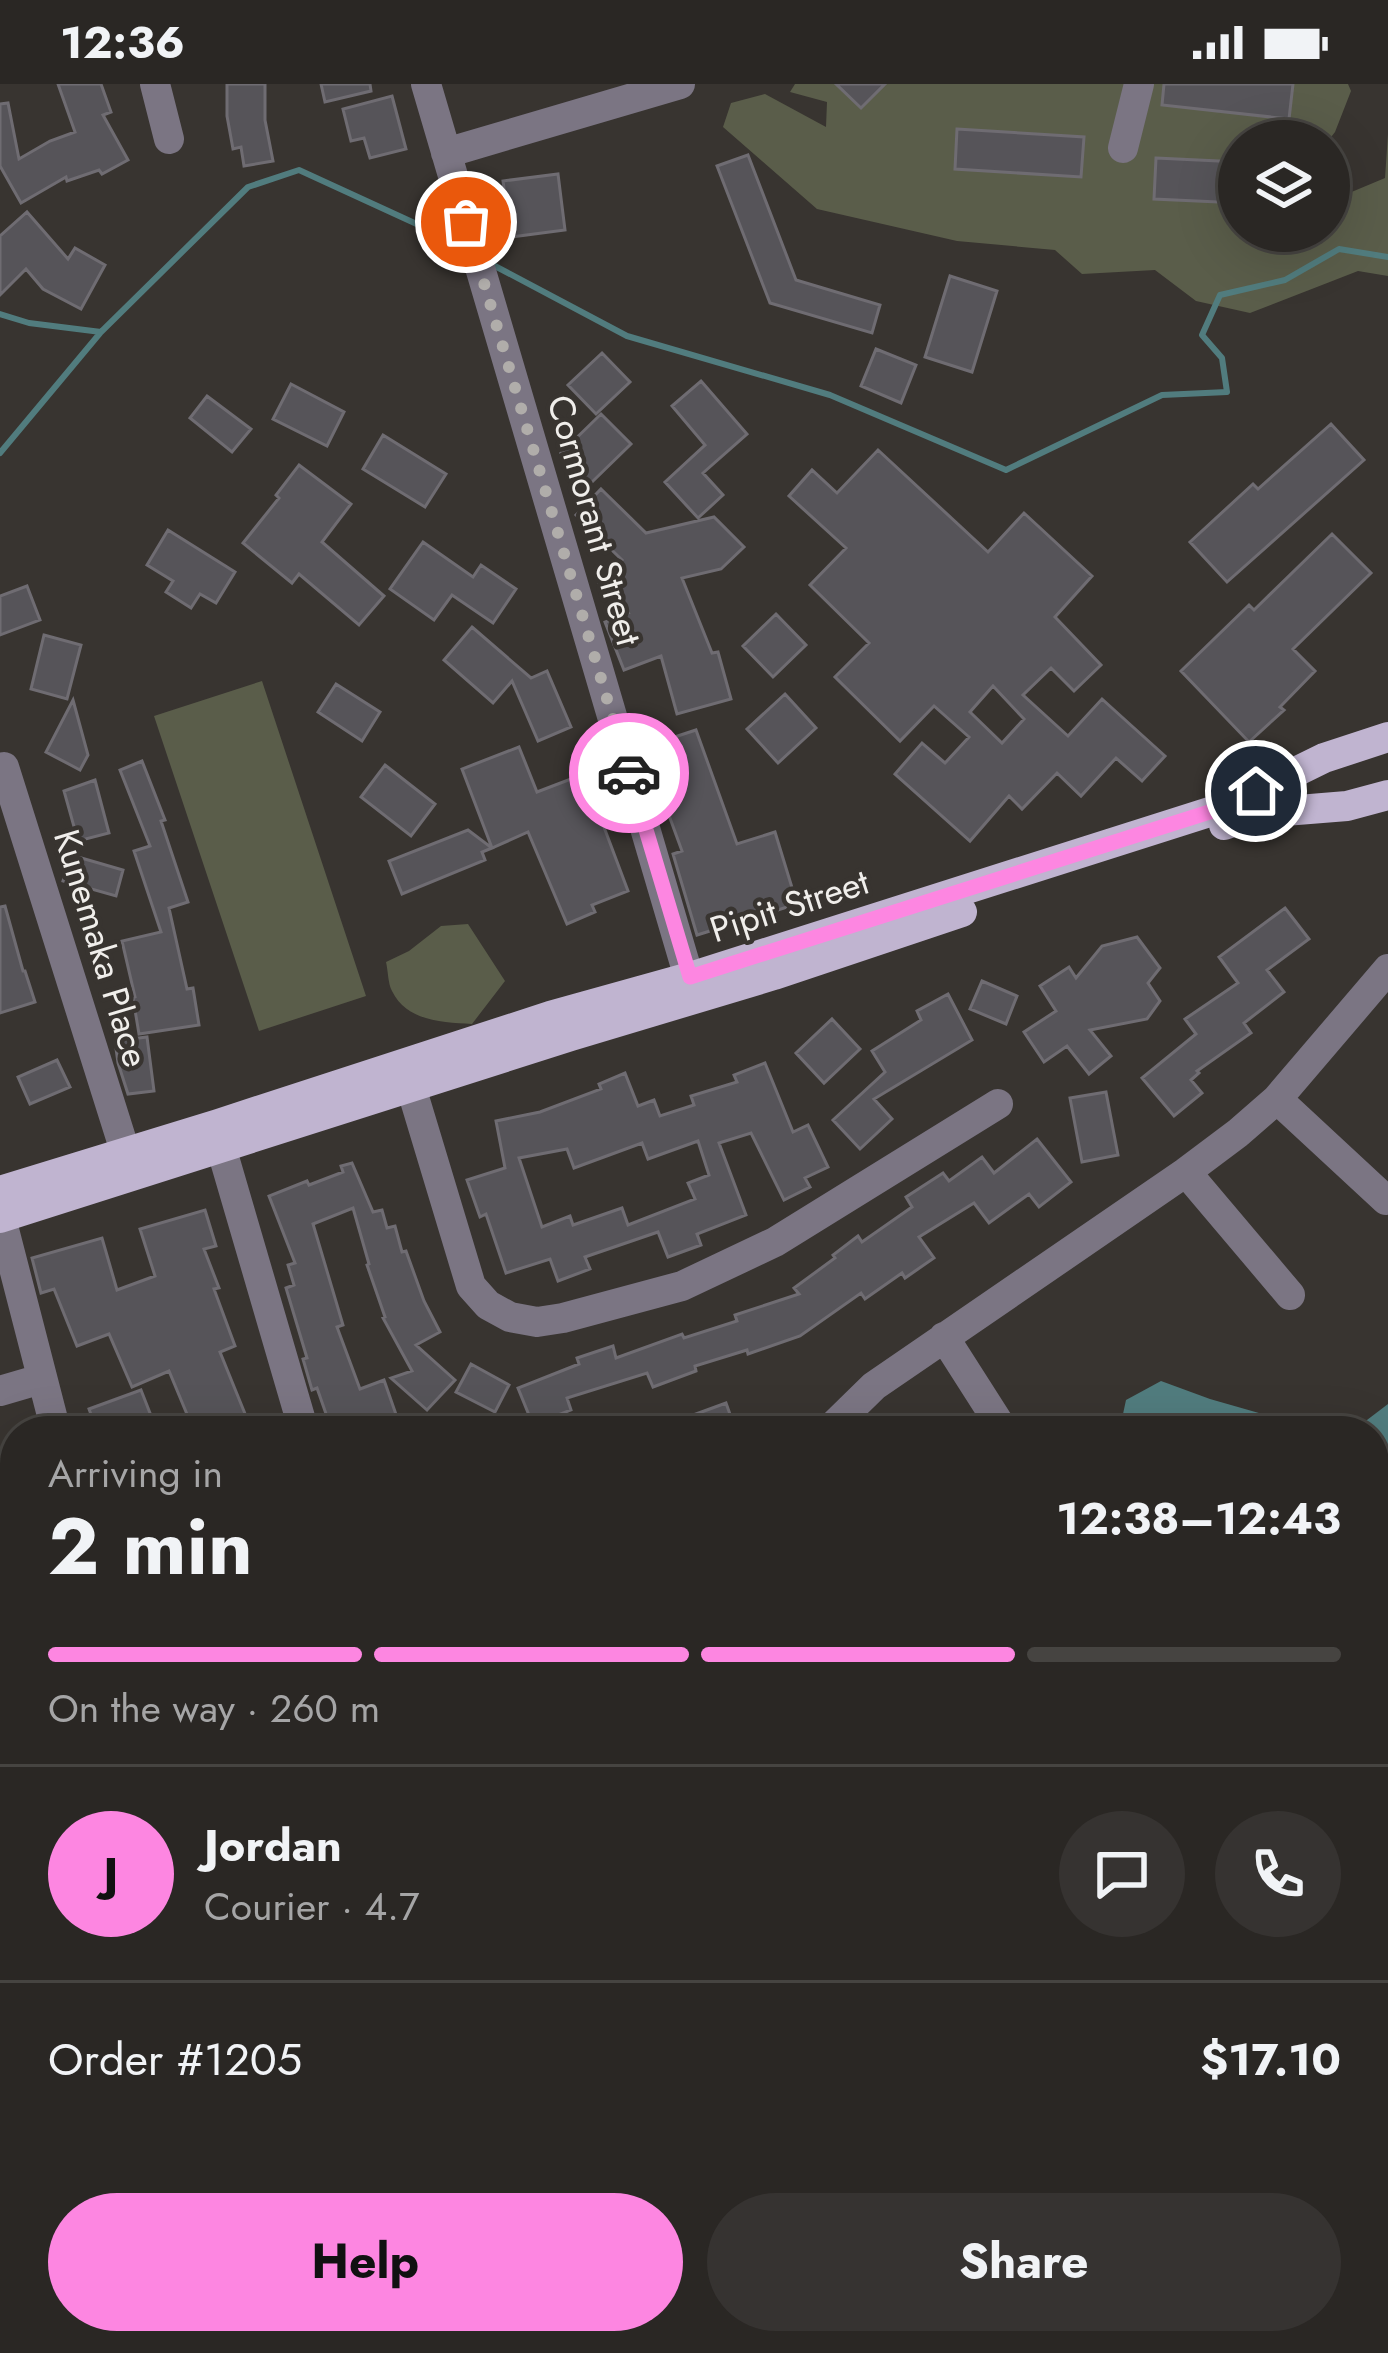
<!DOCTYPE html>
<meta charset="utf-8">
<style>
body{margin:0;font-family:Jost,sans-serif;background:#363331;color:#f1f3f6;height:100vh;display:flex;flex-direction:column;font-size:45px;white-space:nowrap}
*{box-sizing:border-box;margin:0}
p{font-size:39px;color:#a5a5a6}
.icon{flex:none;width:66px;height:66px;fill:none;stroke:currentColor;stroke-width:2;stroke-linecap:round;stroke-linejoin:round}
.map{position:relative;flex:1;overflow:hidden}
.drawer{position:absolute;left:0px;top:1332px;width:1389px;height:939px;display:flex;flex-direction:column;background:#2a2724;border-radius:48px 48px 0 0;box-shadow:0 12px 48px #0002,0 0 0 3px #464441}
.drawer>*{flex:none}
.controls{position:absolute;left:1218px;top:36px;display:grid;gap:24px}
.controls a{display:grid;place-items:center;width:132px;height:132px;border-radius:50%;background:#2a2724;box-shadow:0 12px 48px #0002,0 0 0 3px #464441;font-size:60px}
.pin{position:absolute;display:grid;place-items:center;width:102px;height:102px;color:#fff;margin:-51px;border:6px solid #fff;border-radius:50%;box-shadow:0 3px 12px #0007}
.courier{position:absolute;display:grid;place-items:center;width:120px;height:120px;margin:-60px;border:9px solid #fd86e1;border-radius:50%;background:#fff;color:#222;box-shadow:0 3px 15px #0007}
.summary em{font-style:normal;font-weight:700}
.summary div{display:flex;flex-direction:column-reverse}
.summary{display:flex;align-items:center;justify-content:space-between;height:204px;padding:0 48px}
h1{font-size:78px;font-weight:700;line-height:90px}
.bar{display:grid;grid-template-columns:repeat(4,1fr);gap:18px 12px;align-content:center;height:144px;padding:0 48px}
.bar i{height:15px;border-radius:9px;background:#464441}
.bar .active{background:#fd86e1}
.bar p{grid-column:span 4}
.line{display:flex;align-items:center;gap:30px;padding:0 48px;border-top:3px solid #464441}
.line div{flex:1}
.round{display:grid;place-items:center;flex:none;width:126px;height:126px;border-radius:63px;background:#363331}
.cta{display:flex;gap:24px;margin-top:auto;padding:24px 48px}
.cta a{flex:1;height:138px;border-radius:72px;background:#fd86e1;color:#111;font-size:48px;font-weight:700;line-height:138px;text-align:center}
.cta a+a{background:#363331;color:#f1f3f6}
.status{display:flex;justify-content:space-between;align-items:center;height:84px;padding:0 60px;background:#2a2724;direction:ltr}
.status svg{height:33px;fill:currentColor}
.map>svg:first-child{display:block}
.green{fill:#5a5d4a}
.water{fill:#517c7e}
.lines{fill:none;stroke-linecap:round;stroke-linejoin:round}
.stream{stroke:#517c7e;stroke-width:6}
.building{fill:#565459;stroke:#6f6c72;stroke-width:3;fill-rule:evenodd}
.minor{stroke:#7b7583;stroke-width:30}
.major{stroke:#c0b4d0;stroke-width:30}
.done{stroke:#b0adaa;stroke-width:12;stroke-dasharray:0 21.6}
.route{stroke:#fd86e1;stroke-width:15}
.labels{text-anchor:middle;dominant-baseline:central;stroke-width:9;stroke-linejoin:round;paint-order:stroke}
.street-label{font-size:36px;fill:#f0eeeb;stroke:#383430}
</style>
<div class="status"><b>12:36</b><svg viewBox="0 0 49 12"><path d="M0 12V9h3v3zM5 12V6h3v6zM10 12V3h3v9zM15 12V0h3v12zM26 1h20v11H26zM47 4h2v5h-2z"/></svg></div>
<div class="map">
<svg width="1388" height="2269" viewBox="0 0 1388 2269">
<rect width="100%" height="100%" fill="#383430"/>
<path class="green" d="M795,0H1348L1351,7L1335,48L1328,57H1239V147H1329V99L1342,112L1385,94L1388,50V192L1358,187L1250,229L1196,217L1155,186L1082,190L1055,166L957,157L817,125L723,43L731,19L765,10L826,43L827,18L790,8Z
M262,597L366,912L259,947L154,632Z
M468,840L505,897L472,940C443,938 407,938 392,907C388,900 388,886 386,878L409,867L441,842Z
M1382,1432L1388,1438V2269H615L614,2256H1374V1437Z"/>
<path class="water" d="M1161,1297L1210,1315L1294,1339L1367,1336L1388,1320V1438L1382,1432L1374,1437V1347H1122L1120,1344L1126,1316Z
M1388,1619V1888L1374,1897V1635Z"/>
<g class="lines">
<path class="stream" d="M493,181L627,252L830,311L1006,386L1162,311L1227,308L1222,274L1202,251L1220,211L1285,196L1339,165L1388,173
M0,230L29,239L101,248
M0,369L101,248L248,103L299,86L421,142L465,166"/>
</g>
<path class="building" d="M58,0H101L111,28L103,31L128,76L102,90L99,86L67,97L66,93L21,119L0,82V20L8,19L19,75L50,57L75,48Z
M227,0H265V36L273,77L244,82L241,63L233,65L227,32Z
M321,0H370L371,7L325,18Z
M836,0H885L861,24Z
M1164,0H1293L1289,35L1162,21Z
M392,12L406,65L370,74L364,54L351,57L343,25Z
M957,45L1084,53L1081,93L955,85Z
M748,71L796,196L880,221L872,249L770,219L717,82Z
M1156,74L1239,78V119L1154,115Z
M558,90L565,146L511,153L503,97Z
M27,128L68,175L75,164L105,181L81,225L43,205L26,185L0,211V152Z
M950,192L997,207L972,288L925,273Z
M876,265L916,281L901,319L861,302Z
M602,269L630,298L596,330L568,301Z
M701,297L747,350L703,389L723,411L698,434L665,398L705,361L672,322Z
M291,300L344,328L327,362L273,335Z
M207,312L251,345L232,368L190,334Z
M601,330L631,360L591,399L561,369Z
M1331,340L1364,376L1227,498L1190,458L1253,400L1258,405Z
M383,351L446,390L425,423L363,385Z
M878,366L988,468L1024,429L1092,492L1055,533L1101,581L1074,607L1051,584L1023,611L1068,652L1102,615L1165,672L1142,697L1116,674L1081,712L1057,689L1022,725L1009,712L970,757L895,690L922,659L945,679L969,653L934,622L900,657L835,593L869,559L810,501L846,464L789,412L812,386L837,409ZM993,602L1024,635L1002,659L970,628Z
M299,381L351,420L322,458L384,512L359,541L299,490L292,499L243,459L279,414L276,411Z
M601,405L646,449L714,433L744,463L721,485L682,494L712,569L718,568L731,615L677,630L661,572L624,586L605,538L628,529L599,500L622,476L576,431Z
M168,446L235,488L216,519L200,510L191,524L166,508L173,497L147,481Z
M1332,450L1371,489L1293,565L1315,587L1280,623L1284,626L1249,658L1181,587L1249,521L1254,526Z
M423,458L473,493L481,481L516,505L493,539L452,511L434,536L390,505Z
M27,502L40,536L0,551V512Z
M776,530L806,561L773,593L743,562Z
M472,543L531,594L547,587L571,643L538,657L512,597L493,619L444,576Z
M44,551L81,561L67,615L31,605Z
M336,600L380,628L362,657L318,628Z
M785,610L816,644L778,679L747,645Z
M73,616L88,671L80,686L46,668Z
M696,646L737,760L775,748L797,820L697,851L673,770L682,767L644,663Z
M519,663L537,708L584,690L628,807L592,821L595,828L567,840L528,748L492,764L462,685Z
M142,677L165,736L161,737L188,818L169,824L187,905L193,904L199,941L139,950L133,914L135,913L122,857L161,848L134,767L150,762L120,686Z
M385,681L435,720L411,752L361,713Z
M95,696L109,749L78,757L64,707Z
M468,746L492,764L482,768L485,776L402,810L389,777Z
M71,771L123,786L116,812L63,797Z
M5,822L23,887H25L35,918L0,929V823Z
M1285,824L1309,855L1267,886L1284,908L1244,939L1251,949L1197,987L1199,989L1191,996L1202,1009L1174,1032L1142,994L1196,950L1185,935L1238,899L1219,873Z
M1137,853L1160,884L1148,899L1160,917L1147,935L1090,946L1111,972L1089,990L1067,962L1044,978L1024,948L1056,927L1040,902L1069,883L1076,894L1102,862Z
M982,897L1017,912L1006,940L970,925Z
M948,910L972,956L874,1015L892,1035L860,1065L833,1036L885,988L872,967L921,936L917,927Z
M832,935L860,965L824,999L796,969Z
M147,953L154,1007L128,1010L118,979L115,957Z
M57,976L70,1003L30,1020L18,993Z
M765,979L793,1048L808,1041L828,1083L805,1094L810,1103L784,1116L751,1049L719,1059L746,1131L697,1150L701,1161L668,1173L658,1148L585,1173L590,1185L558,1197L550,1175L506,1189L486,1130L480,1133L467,1096L505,1084L496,1037L540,1028L601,1005L599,1000L625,989L638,1022L654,1016L660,1032L694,1021L691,1012L737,998L734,991ZM698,1057L709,1091L688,1099L695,1115L628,1141L622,1124L573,1141L570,1132L542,1143L519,1074L567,1065L574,1084L642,1059L648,1075Z
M1106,1008L1118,1071L1082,1078L1070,1014Z
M1037,1055L1071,1098L1039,1123L1029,1110L989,1139L974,1119L919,1153L934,1174L905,1194L902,1189L865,1215L861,1209L800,1252L748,1270L747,1266L695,1282L696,1287L653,1303L647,1289L567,1314L571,1326L533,1341L518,1304L579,1280L577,1274L613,1262L616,1274L682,1250L684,1254L737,1237L735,1231L799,1210L794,1204L835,1174L833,1171L858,1152L862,1158L912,1123L906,1113L943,1089L949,1097L982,1073L994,1089Z
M352,1079L373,1128L382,1126L387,1144L395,1142L402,1168L406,1167L424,1217L440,1248L416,1261L455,1296L427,1326L391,1294L412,1287L383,1234L385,1233L367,1181L369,1180L353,1124L313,1140L343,1241L337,1243L360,1305L384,1296L399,1339L375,1347H332L317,1304L312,1306L303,1275L307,1274L286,1204L294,1201L288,1181L295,1179L269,1112L307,1097L309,1101L343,1088L341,1082Z
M205,1126L216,1162L204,1165L219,1204L214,1205L235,1262L220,1268L252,1347H194L169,1287L132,1303L109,1250L77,1262L54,1205L41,1209L32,1174L102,1154L117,1206L155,1192L140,1145Z
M471,1280L509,1301L495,1328L456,1308Z
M141,1306L155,1342L142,1347H97L89,1325Z
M726,1319L736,1347H702L696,1330Z"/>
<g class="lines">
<path class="minor" d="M155,0L169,55
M426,0L695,914
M1123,64L1139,0
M446,69L680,0
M4,683L125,1067
M411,1003L471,1202L488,1221L510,1233L537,1238L563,1234L682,1202L775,1158L998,1020
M1277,1015L1386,1116
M221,1063L304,1347
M1186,1088L1290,1211
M1,1134L56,1347
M944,1253L1004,1347
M0,1307L41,1295
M828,1347L874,1302L1186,1088L1238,1049L1277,1015L1388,885
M0,1661L15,1667
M0,1855L15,1861
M0,1967L15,1935
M0,2041L15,2047
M0,2224L15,2230"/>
<path class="major" d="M1224,741L1260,729L1347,722L1388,711
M0,1107L218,1040L550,932L690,893L1222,724L1324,674L1388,653
M0,1134L571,952L774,891L962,828"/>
</g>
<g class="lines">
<path class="done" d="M466,138L629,689"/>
<path class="route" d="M629,689L690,893L1222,724L1256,707"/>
</g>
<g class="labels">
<g class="street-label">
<text transform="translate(595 436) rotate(74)">Cormorant Street</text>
<text transform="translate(789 821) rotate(-18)">Pipit Street</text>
<text transform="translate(102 864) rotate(73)">Kunemaka Place</text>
</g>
</g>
</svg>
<div class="controls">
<a><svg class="icon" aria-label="layers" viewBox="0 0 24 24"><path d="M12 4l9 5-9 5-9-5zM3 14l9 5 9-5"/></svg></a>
</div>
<div class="pin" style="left:466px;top:138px;background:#ea580c"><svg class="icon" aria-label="bag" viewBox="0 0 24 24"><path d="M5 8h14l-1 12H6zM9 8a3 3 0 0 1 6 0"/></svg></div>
<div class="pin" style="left:1256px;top:707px;background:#1f2937"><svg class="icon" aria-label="home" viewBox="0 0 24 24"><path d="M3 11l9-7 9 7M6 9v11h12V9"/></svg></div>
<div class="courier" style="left:629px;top:689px"><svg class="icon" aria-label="car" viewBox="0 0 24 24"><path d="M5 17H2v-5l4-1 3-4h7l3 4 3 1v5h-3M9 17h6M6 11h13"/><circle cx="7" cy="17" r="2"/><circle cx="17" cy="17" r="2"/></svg></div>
<section class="drawer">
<div class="summary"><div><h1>2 min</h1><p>Arriving in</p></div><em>12:38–12:43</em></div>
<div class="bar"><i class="active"></i><i class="active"></i><i class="active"></i><i></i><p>On the way · 260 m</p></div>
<div class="line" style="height:216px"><b class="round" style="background:#fd86e1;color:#111">J</b><div><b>Jordan</b><p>Courier · 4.7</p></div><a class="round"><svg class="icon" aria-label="chat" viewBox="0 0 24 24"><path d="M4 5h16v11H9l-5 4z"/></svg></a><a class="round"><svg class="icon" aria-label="phone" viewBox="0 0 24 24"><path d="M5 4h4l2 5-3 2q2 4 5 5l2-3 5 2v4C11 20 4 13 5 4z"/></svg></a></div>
<div class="line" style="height:156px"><div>Order #1205</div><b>$17.10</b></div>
<div class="cta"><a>Help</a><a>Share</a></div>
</section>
</div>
